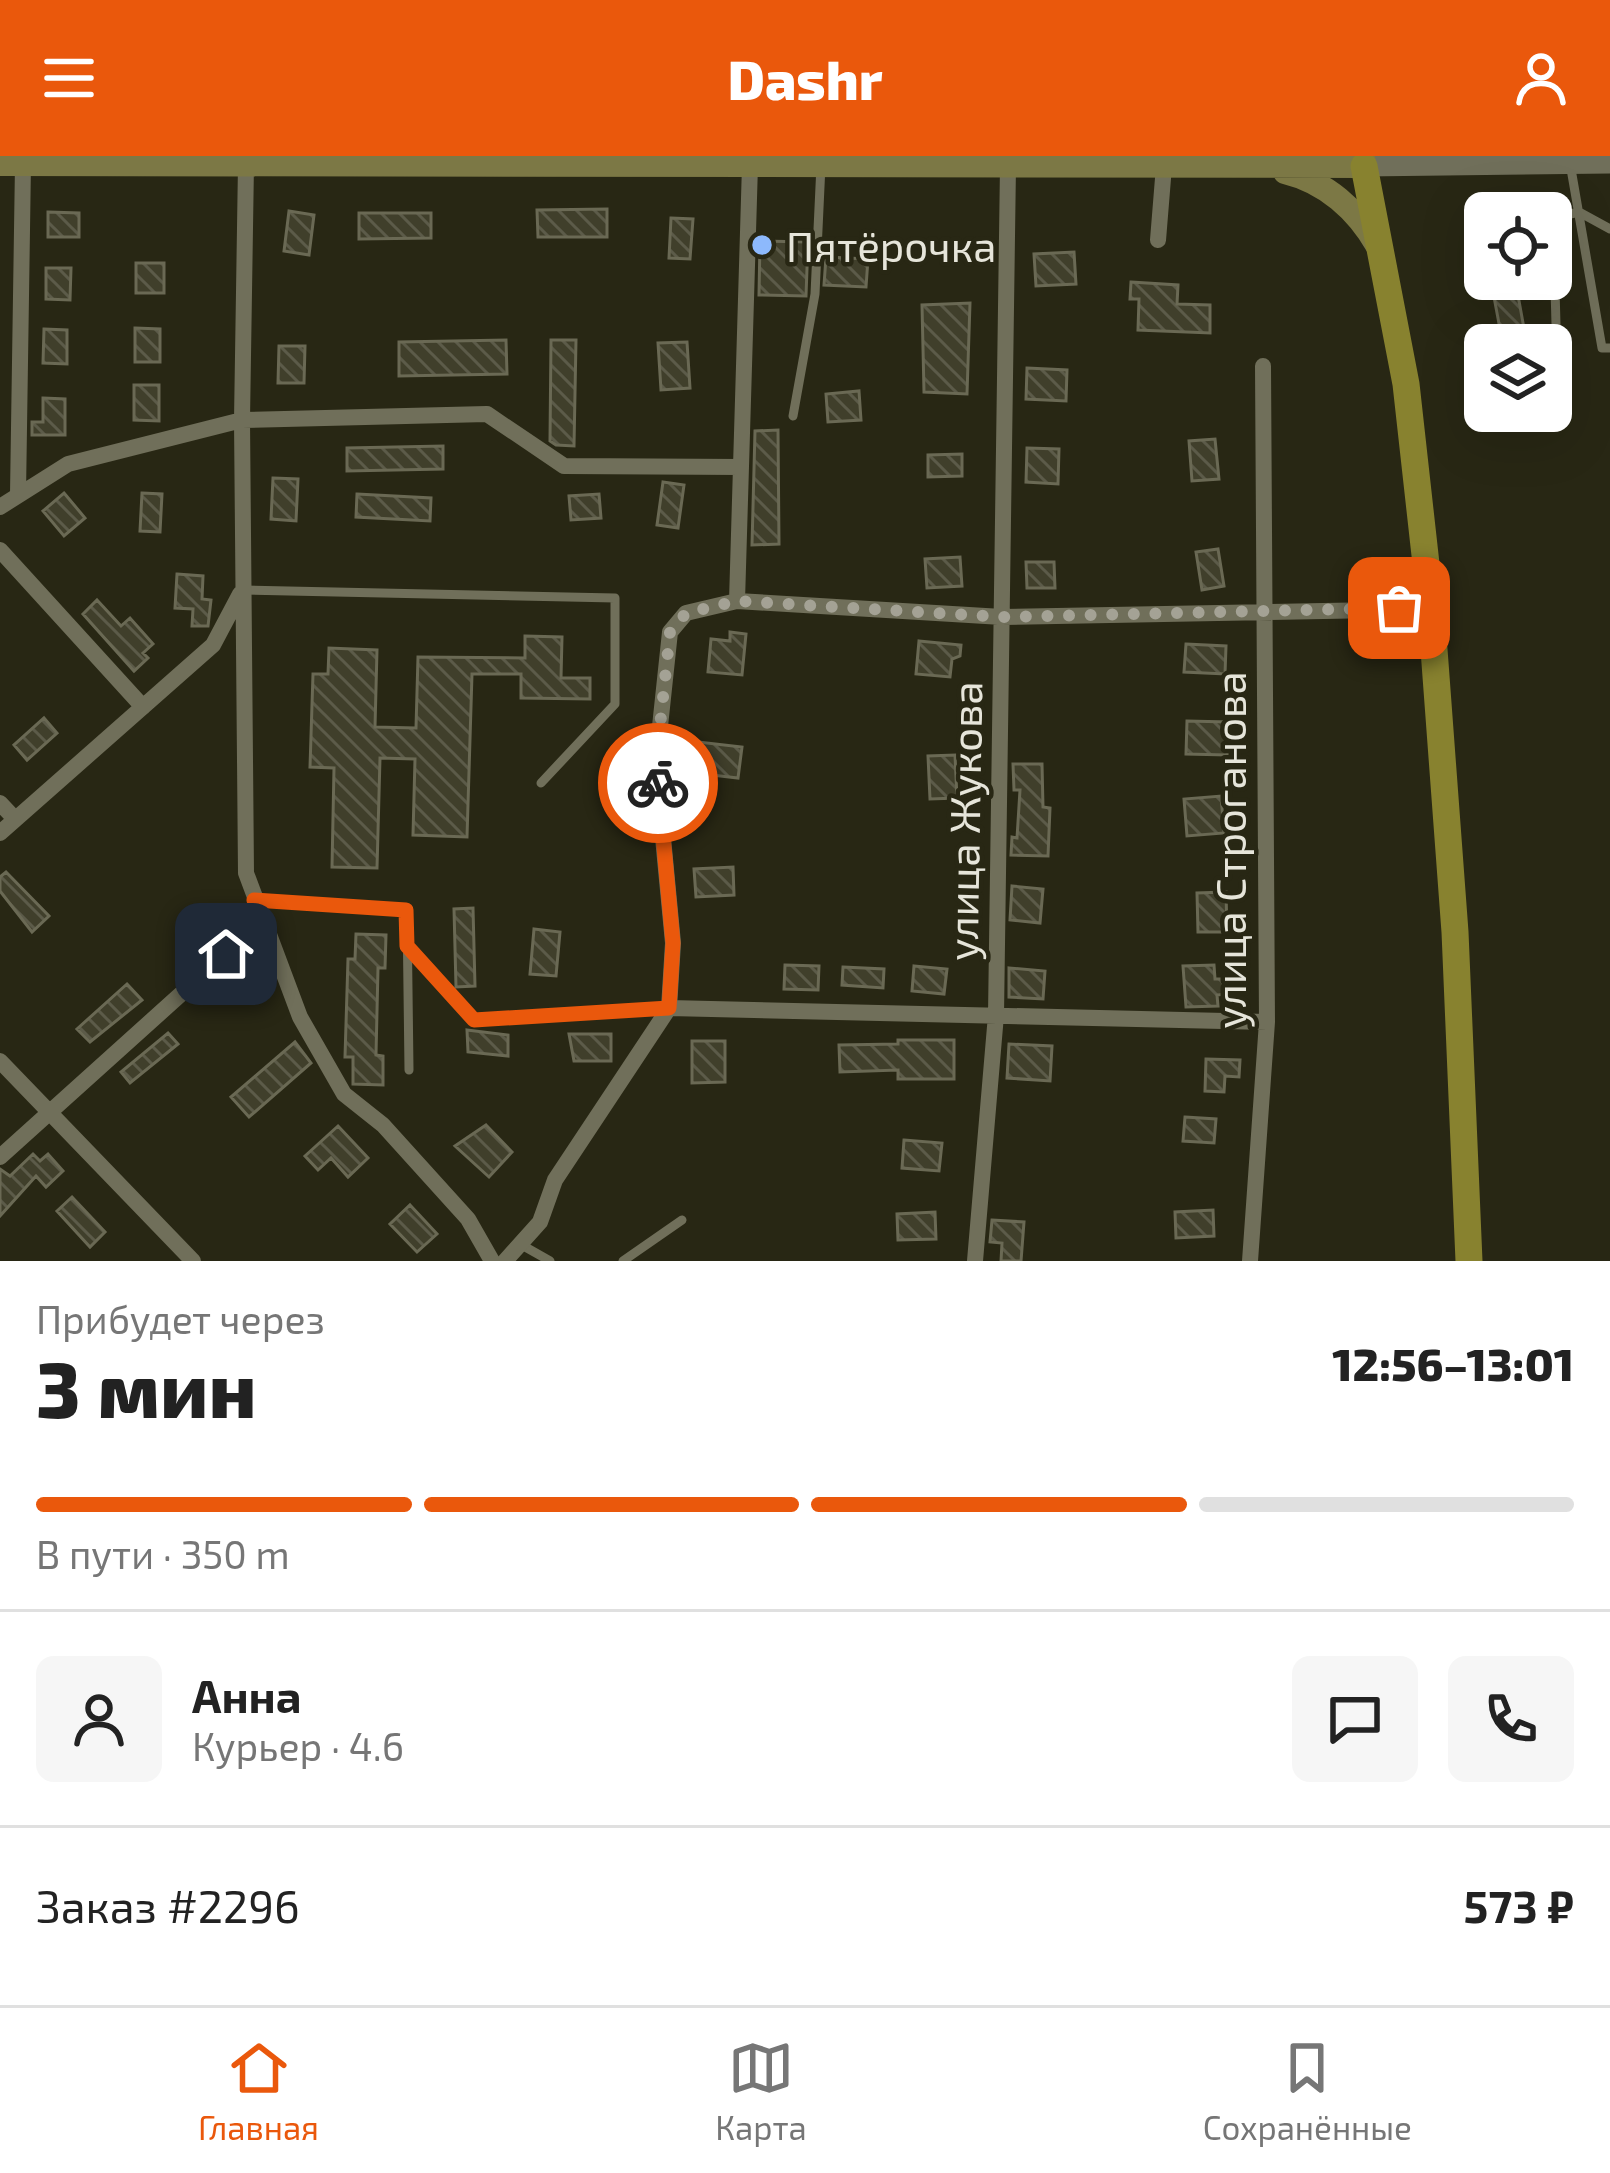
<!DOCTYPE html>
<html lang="ru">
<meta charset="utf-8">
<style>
body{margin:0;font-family:"Exo 2",sans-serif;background:#f6f6f6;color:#222;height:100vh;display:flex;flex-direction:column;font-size:45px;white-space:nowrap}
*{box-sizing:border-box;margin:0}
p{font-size:39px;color:#767676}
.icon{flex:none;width:66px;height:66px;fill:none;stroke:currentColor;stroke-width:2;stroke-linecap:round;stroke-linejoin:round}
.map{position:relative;height:1105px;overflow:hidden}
.drawer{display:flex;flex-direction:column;background:#fff;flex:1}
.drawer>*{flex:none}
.tools{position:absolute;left:1464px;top:36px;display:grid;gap:24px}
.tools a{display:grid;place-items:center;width:108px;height:108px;border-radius:18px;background:#fff;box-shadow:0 12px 48px #0002;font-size:60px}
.pin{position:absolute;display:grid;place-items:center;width:102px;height:102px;color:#fff;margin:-51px;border-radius:24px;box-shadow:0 6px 18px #0006}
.courier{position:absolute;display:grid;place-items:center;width:120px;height:120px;margin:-60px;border:9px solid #ea580c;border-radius:50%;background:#fff;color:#222;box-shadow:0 3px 15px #0007}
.summary em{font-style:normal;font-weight:800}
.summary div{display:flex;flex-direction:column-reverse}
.summary{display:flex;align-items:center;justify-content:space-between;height:204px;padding:0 36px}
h1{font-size:78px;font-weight:800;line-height:90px}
.bar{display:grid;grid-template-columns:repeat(4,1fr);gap:18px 12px;align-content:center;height:144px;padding:0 36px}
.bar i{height:15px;border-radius:9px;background:#e0e0e0}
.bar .active{background:#ea580c}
.bar p{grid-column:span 4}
.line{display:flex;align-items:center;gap:30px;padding:0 36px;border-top:3px solid #e0e0e0}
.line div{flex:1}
.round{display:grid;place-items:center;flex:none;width:126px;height:126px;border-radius:18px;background:#f6f6f6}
header{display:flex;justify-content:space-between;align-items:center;height:156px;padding:0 36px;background:#ea580c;color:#fff;font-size:54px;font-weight:800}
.dock{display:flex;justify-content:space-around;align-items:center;height:168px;border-top:3px solid #e0e0e0;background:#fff;font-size:33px;color:#767676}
.dock a{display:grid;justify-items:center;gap:6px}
.dock .active{color:#ea580c}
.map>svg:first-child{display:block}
.building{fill:url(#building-back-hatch);stroke:#6a6954;stroke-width:3}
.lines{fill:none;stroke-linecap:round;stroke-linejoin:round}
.service{stroke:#706f5a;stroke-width:9}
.minor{stroke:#706f5a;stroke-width:16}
.tertiary{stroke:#706f5a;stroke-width:21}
.secondary{stroke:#7c7845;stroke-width:24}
.primary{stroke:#88822f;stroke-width:27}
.done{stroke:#a4a295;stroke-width:12;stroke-dasharray:0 21.6}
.route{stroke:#ea580c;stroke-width:15}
.poi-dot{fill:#8db9fc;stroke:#282714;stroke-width:4.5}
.labels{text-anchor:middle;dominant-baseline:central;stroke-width:9;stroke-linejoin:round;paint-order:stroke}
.poi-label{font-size:42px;fill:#e6e5da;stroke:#282714;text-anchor:start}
.street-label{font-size:42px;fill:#e6e5da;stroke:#282714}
</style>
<header><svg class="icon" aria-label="menu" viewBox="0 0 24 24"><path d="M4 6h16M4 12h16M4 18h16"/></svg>Dashr<svg class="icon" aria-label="person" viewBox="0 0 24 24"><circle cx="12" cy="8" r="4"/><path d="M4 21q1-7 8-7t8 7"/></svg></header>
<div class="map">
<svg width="1610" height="1105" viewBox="0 0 1610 1105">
<defs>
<pattern id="building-back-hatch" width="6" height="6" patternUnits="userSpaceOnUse" patternTransform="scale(3)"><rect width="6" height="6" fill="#403f2b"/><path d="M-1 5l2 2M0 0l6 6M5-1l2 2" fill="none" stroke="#5c5b49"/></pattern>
</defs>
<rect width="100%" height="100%" fill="#282714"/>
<path class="building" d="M607,53V81H538L537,54Z
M289,55L314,59L309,99L284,95Z
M48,56L79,57V81H48Z
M359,57H431V82L359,83Z
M671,62L693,63L690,103L669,102Z
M760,85L808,86L806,140L759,139Z
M1074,96L1076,128L1036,130L1034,98Z
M826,101L868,103L866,131L824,129Z
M136,107H164V137H136Z
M46,112H71L70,144L46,143Z
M1500,123H1515L1527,189H1485V220H1479L1471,178L1500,173L1491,125Z
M1131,126L1178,129L1177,148L1210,149V177L1138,174L1139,143H1130Z
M970,147L967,238L924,236L922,149Z
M135,172L160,173V206H135Z
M44,173L67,174V208L43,207Z
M506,184L507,218L399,220V186Z
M551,184H576L574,290L556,289L550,285Z
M687,186L690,232L661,234L658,187Z
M279,190H305L304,227H278Z
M1027,212L1067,214L1066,245L1026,243Z
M134,229H159V265L134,264Z
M859,235L861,264L828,266L826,238Z
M43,242L65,243V279H32V266H43Z
M778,274L779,388L752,389L755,275Z
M1215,283L1219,323L1192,325L1189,285Z
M443,290V313L347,315V292Z
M1027,292L1059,293L1058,328L1026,326Z
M962,298V320L928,321V299Z
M273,322L298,323L296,365L271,363Z
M663,326L684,329L678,372L657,369Z
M64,337L85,362L64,380L43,355Z
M142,337L162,338L160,376L140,375Z
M357,338L431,342L430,365L356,361Z
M599,338L601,362L571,364L569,340Z
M1218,393L1224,430L1202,434L1196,396Z
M960,401L962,430L927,432L925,403Z
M1026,406H1054L1055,432H1027Z
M177,418L203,420L202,443L211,444L208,470H192L193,453L175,452Z
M97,444L121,470L130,462L153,488L143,497L148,502L134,515L83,458Z
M730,476L746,478L742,519L708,516L711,483L730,485Z
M525,480L562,481L561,522H590V543L521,542V518H472L467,681L413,679L415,603L380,602L377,712L332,711L334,612L310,611L313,518H328L329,492L377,494L375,571L416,572L418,501L525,502Z
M919,485L961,489L960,500L952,503L950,521L916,518Z
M1186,488L1226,490L1225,518L1184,516Z
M44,562L57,577L27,604L14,589Z
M1187,565L1228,566L1227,599L1186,598Z
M698,586L742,591L738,622L694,617Z
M955,599L957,642L930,643L928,600Z
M1013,608H1042L1043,651L1050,652L1048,700L1011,699L1012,681L1017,682L1020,634H1014Z
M1221,640L1224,677L1187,680L1184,643Z
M733,711L734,739L696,741L694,713Z
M6,716L49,760L32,776L0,735V721Z
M1012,730L1043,733L1040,767L1010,764Z
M1226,736L1227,776H1198L1197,737Z
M473,752L475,830L456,831L454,753Z
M534,773L560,776L556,820L530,818Z
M356,778L386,779L385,812H378L376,899L383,900V929L353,928V901H345L348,803H355Z
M785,809L819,810L818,834L784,833Z
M1214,809L1215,823H1226L1227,838L1217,839L1218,850L1186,851L1183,810Z
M914,810L947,813L944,838L912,835Z
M843,811L884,813L883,832L842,829Z
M1009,812L1045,815L1043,843L1009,841Z
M127,828L142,844L90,886L77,873Z
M467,874L508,879V900L468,896Z
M168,877L178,888L130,927L121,916Z
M569,878H611V905H574Z
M898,884H954V923H898V914L840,916L839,889L898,888Z
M692,885H725V926L692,927Z
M295,886L311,907L249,961L231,941Z
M1009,888L1052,890L1050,925L1007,922Z
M1206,903L1240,904L1239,921L1225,920L1224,936L1205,935Z
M1185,961L1216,963L1214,987L1183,985Z
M486,969L512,996L489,1021L455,990Z
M338,970L368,1002L348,1021L331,1002L318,1014L305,1000Z
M904,984L942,987L939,1015L902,1012Z
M33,998L40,1005L48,998L63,1015L46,1031L36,1020L0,1060V1013L10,1020Z
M72,1041L105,1076L90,1091L57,1055Z
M410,1049L437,1078L417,1096L390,1068Z
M1213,1054L1214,1080L1176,1082L1175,1056Z
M935,1056L936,1083L898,1084L897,1058Z
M992,1064L1024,1066L1021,1105H1001L1002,1087L990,1086Z"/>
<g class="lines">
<path class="service" d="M1570,7L1602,192H1610
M1551,205L1556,168L1553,62L1579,56L1610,73
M793,260L815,138L821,9
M242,434L615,442V548L541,627
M255,744L407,754L409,914
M407,791L474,864L669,852
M520,1088L550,1105
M623,1105L682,1064"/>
<path class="minor" d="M246,8L242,264L246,717L300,861L344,938L383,969L468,1063L492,1105
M1158,84L1164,10
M18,338L23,8
M0,351L68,308L242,264L487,258L564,310L741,311
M0,394L143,551
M737,445L750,9
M0,647L15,663
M0,677L213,489L240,438
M669,852L1267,866
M0,905L193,1105
M0,1001L261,766
M505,1105L540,1066L555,1024L669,852L673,787L656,608L670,476L686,457L737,445L1002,461L1431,453
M975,1105L996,859L1008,10
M1250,1105L1267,866L1263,210"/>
<path class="tertiary" d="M1364,10L1610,7"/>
<path class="secondary" d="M0,8L1364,10L1363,0
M1285,16C1326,26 1357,54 1377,89"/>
<path class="primary" d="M1364,10L1406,228L1431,453L1455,776L1469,1105"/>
</g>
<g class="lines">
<path class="done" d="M658,627L656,608L670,476L686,457L737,445L1003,461L1399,452"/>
<path class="route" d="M226,798L261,766L254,744L406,754L407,790L474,864L669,852L673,787L658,627"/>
</g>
<circle class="poi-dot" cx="762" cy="89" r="12"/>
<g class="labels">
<g class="poi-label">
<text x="786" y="89">Пятёрочка</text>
</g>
<g class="street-label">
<text transform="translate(963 665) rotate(-89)">улица Жукова</text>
<text transform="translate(1229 694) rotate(-90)">улица Строганова</text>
</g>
</g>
</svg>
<div class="tools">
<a><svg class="icon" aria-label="locate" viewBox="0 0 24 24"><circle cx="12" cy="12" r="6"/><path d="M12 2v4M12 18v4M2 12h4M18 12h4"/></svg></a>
<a><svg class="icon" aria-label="layers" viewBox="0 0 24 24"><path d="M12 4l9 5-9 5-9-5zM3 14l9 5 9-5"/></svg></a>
</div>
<div class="pin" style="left:1399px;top:452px;background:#ea580c"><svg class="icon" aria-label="bag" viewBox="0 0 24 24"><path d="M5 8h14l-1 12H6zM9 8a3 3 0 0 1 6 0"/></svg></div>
<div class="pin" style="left:226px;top:798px;background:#1f2937"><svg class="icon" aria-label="home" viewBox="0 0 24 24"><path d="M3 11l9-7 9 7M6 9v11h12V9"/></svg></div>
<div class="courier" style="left:658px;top:627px"><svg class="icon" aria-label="bike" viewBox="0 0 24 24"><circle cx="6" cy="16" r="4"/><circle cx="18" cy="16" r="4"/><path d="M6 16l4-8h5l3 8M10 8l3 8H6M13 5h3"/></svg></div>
</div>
<section class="drawer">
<div class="summary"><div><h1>3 мин</h1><p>Прибудет через</p></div><em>12:56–13:01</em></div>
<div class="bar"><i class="active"></i><i class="active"></i><i class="active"></i><i></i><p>В пути · 350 m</p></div>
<div class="line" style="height:216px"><a class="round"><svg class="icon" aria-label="person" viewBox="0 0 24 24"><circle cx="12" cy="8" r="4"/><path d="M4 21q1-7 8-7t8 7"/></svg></a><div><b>Анна</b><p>Курьер · 4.6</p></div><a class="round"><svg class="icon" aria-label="chat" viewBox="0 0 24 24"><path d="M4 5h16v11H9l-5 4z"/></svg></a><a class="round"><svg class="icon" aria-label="phone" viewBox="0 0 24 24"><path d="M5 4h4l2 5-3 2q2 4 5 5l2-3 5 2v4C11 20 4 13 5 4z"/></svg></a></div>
<div class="line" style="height:156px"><div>Заказ #2296</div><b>573 ₽</b></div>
</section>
<nav class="dock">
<a class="active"><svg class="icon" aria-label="home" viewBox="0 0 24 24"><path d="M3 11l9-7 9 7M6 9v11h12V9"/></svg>Главная</a>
<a><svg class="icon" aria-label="map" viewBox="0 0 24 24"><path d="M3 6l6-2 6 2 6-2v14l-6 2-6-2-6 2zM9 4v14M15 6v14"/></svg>Карта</a>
<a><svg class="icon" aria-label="saved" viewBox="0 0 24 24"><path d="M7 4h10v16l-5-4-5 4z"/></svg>Сохранённые</a>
</nav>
